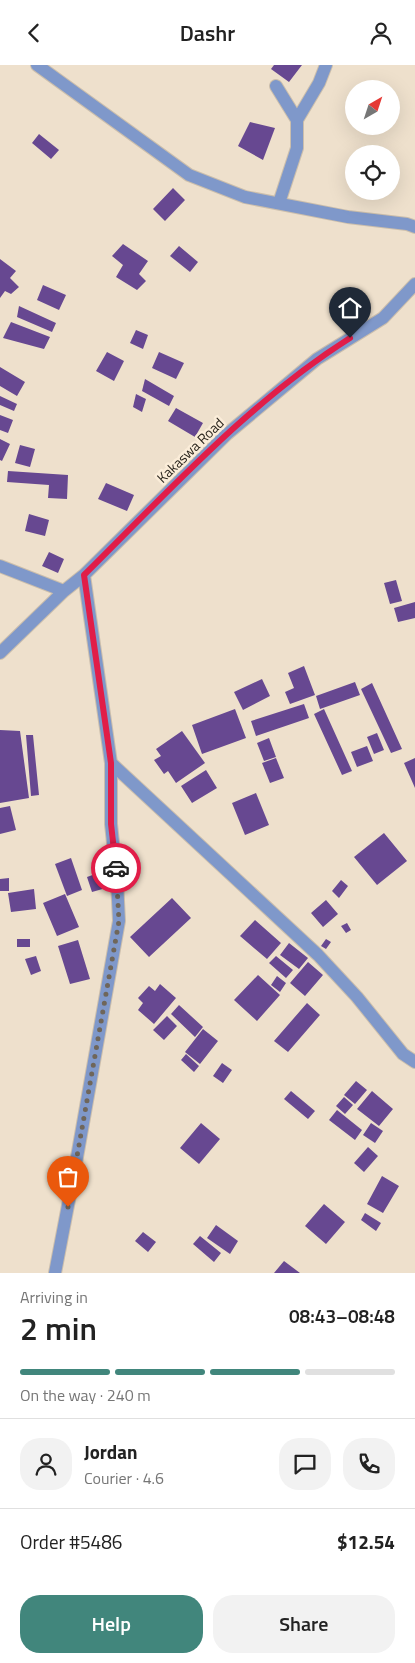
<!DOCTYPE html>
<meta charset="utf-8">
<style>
body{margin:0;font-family:"Titillium Web",sans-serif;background:#f2f2f2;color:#222;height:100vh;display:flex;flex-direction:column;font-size:19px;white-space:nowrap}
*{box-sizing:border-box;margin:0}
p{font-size:16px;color:#767676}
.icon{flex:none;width:28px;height:28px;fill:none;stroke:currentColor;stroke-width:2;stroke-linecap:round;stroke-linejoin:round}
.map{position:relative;height:1208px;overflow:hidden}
.drawer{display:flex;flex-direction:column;background:#fff;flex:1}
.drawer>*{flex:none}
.needle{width:32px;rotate:39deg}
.buttons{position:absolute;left:345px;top:15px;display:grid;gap:10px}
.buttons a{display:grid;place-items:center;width:55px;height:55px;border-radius:50%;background:#fff;box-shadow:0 5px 20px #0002;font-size:25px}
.pin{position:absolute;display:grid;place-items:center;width:42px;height:42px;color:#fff;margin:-51px -21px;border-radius:50% 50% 50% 0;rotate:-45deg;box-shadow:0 0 5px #0007}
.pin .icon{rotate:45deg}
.courier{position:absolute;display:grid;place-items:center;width:50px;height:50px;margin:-25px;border:4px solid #e11d48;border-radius:50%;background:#fff;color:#222;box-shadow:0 1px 6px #0007}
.head em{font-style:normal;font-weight:600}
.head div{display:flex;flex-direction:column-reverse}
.head{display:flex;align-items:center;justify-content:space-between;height:85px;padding:0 20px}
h1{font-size:32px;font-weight:600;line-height:38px}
.bar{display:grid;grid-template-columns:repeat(4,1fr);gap:8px 5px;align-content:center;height:60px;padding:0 20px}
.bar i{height:6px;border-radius:4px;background:#e0e0e0}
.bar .current{background:#41867c}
.bar p{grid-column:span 4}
.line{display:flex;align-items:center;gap:12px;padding:0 20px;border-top:1px solid #e0e0e0}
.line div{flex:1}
.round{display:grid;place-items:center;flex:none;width:52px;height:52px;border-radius:20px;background:#f2f2f2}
.action{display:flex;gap:10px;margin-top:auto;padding:10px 20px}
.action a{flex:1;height:58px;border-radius:20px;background:#41867c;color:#fff;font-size:20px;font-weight:600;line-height:58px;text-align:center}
.action a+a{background:#f2f2f2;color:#222}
header{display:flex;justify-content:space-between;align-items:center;height:65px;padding:0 20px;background:#fff;font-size:22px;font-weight:600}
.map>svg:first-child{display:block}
.building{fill:#674891}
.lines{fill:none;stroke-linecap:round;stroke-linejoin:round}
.minor-casing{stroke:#cbbeac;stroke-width:14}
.minor{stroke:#7f98ca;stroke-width:12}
.done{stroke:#6f665a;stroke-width:5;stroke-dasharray:0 9}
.route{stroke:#e11d48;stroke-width:6}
.labels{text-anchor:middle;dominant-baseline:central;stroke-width:5;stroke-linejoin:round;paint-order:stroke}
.street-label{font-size:14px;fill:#2a251d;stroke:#fbedd9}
</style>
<header><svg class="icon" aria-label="back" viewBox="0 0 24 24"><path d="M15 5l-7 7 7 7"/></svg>Dashr<svg class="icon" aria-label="person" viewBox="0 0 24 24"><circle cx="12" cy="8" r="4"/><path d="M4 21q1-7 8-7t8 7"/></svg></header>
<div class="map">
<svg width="415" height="1208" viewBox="0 0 415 1208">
<rect width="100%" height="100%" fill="#eee0cc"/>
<path class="building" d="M274,0H302L289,17L271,4Z
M250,57L275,63L263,95L238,81Z
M39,69L59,85L51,94L32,78Z
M173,123L185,135L165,156L153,144Z
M123,179L148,196L139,209L146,216L137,225L116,212L123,200L112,191Z
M179,181L198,197L190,207L170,191Z
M0,194L16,206L10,213L19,222L11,229L5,226L0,233Z
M43,220L66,230L59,245L37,235Z
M19,241L56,258L52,267L17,252Z
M11,257L50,272L44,284L3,273Z
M136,265L148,270L143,284L130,278Z
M107,287L124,296L114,316L96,306Z
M159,287L184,298L176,314L152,303Z
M0,302L25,317L17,331L0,321Z
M145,314L174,331L169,341L142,326Z
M136,329L146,334L142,347L133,342Z
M0,331L17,339L14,346L0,340Z
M176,343L203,358L195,372L168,356Z
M0,350L13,355L8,368L0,365Z
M0,374L10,379L2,396L0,395Z
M20,380L35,384L30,402L15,398Z
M8,406L68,410L67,434L48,433L49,420L7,417Z
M106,418L134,430L127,446L98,434Z
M29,449L49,455L45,471L25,466Z
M49,487L64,494L58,508L42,501Z
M396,515L402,536L390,539L384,518Z
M415,537V553L398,557L394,543Z
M304,601L315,630L290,639L285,627L294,623L288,608Z
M262,614L270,631L243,645L234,627Z
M355,617L360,630L320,644L316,631Z
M372,618L402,684L391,688L361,624Z
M304,639L309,653L256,671L251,656Z
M235,644L246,673L202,689L192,660Z
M324,644L352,706L342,710L314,649Z
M0,665L20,666L29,733L0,738Z
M182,666L205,698L176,718L168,706L164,709L154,695L161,691L156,684Z
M377,668L384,685L374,689L367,672Z
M26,670H33L39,730L31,731Z
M269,673L276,692L264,696L257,678Z
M367,681L373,696L357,702L351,687Z
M276,693L284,713L270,718L262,698Z
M415,693V723L404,698Z
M206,705L217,723L192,738L181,721Z
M256,728L269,760L245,770L232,738Z
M10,741L16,765L0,769V743Z
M384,768L407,796L377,820L354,792Z
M71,793L82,825L67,831L55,799Z
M101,807L106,823L92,827L87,812Z
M9,813V826H0V814Z
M341,815L348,821L339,833L332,826Z
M34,824L36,844L11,847L8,828Z
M65,829L79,862L57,871L43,838Z
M172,833L191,853L149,892L130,872Z
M326,835L338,849L323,862L311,848Z
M255,855L281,878L267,894L240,871Z
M347,858L351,865L346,868L341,861Z
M17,874H30V882H17Z
M326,874L331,877L326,884L321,881Z
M78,875L90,914L70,919L58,881Z
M289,878L308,893L299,904L280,890Z
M36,891L41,906L31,910L25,894Z
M276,891L293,905L286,913L269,898Z
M308,897L323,910L305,931L290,918Z
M258,910L280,930L257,956L234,935Z
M277,911L286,918L280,927L271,920Z
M160,919L176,933L154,959L138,945L143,938L138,933L149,921L155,926Z
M307,938L320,950L288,987L274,976Z
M179,940L203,962L195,972L171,949Z
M167,951L177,961L164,975L153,965Z
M203,964L218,976L200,999L185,987Z
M186,989L199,1001L194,1007L181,995Z
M222,998L232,1005L223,1018L213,1011Z
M356,1016L367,1025L355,1039L344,1030Z
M291,1026L315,1046L308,1054L284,1034Z
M372,1026L393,1044L379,1061L357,1044Z
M344,1032L353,1040L345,1049L336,1041Z
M337,1045L362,1065L355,1075L329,1055Z
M201,1058L220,1074L199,1099L180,1083Z
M371,1058L383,1066L375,1078L363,1070Z
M368,1082L378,1091L364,1107L354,1098Z
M382,1111L399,1121L383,1148L367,1139Z
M324,1139L345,1157L326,1179L305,1161Z
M365,1148L381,1158L376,1166L361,1155Z
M216,1160L238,1176L230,1189L207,1173Z
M143,1167L156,1177L148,1187L135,1176Z
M200,1171L221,1188L214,1197L193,1179Z
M284,1196L300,1208H274Z"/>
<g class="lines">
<defs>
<path id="minor" d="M37,0L189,110L245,132L348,152L407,159L415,162
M276,21L297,55V83L279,138
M297,55L319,18L326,0
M0,501L64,526
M0,588L64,526L84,510L227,369L317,294L383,253L415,219
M111,698L318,890L357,932L403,989L415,997
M55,1208L74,1109L119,856L117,815L111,759V698L84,510"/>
</defs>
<use href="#minor" class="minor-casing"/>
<use href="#minor" class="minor"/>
</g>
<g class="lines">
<path class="done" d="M68,1142L119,856L116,803"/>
<path class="route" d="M116,803L111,759V698L84,510C168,427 249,337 350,273"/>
</g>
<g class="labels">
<g class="street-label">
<text transform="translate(190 385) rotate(-44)">Kakaswa Road</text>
</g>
</g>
</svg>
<div class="buttons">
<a><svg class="needle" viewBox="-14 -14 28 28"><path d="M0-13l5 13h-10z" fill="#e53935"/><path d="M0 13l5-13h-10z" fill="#767676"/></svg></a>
<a><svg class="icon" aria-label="locate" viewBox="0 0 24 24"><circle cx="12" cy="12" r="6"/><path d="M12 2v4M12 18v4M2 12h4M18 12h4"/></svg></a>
</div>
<div class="pin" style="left:68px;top:1142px;background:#ea580c"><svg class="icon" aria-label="bag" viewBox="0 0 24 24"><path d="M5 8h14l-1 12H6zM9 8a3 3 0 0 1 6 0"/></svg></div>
<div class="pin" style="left:350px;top:273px;background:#1f2937"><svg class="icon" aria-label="home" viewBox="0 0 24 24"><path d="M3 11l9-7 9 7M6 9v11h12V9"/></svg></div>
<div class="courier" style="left:116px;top:803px"><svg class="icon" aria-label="car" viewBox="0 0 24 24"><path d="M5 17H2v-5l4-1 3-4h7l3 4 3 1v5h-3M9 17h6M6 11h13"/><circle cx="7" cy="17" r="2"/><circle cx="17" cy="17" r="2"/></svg></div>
</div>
<section class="drawer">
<div class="head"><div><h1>2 min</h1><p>Arriving in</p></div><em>08:43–08:48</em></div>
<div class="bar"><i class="current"></i><i class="current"></i><i class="current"></i><i></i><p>On the way · 240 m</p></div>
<div class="line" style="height:90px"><a class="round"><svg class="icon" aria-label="person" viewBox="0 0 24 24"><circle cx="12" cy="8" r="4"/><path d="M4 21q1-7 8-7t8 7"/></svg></a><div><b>Jordan</b><p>Courier · 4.6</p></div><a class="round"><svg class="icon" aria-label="chat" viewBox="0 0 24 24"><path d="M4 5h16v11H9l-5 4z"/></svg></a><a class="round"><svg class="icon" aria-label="phone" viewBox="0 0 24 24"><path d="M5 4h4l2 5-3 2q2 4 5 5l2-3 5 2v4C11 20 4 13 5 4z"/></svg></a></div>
<div class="line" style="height:65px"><div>Order #5486</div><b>$12.54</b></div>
<div class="action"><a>Help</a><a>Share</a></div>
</section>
